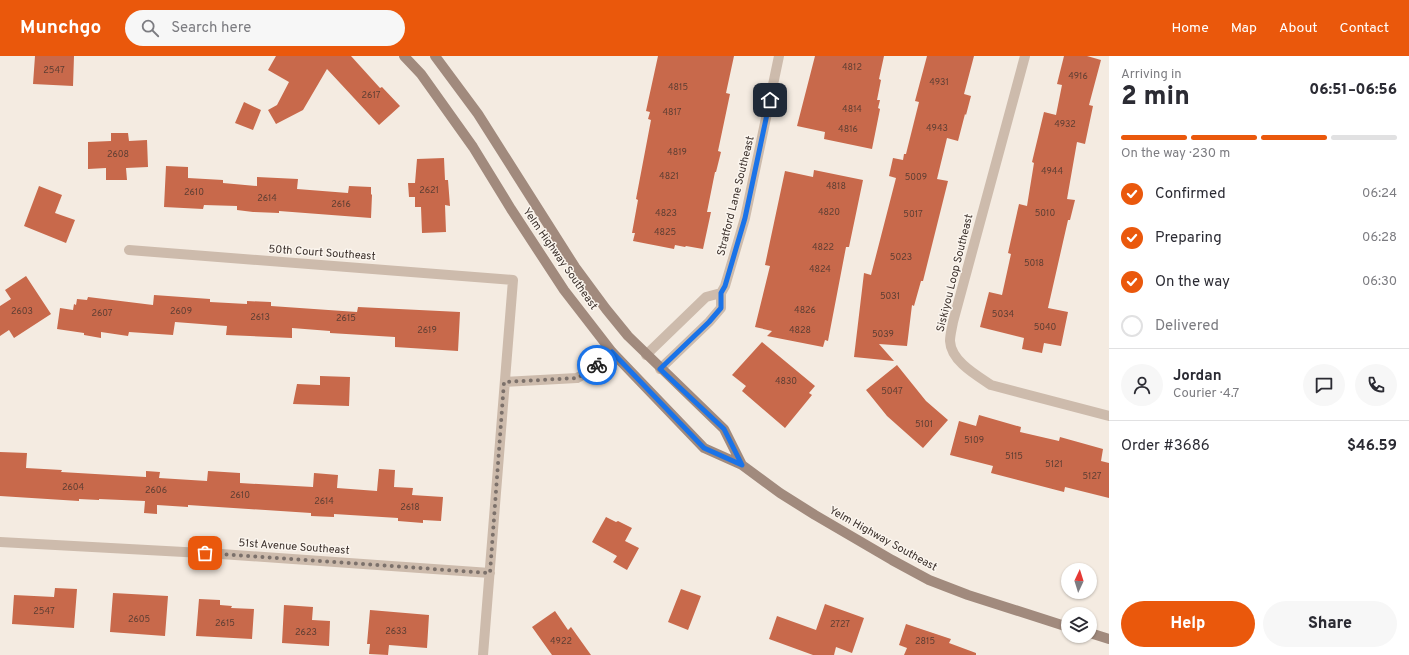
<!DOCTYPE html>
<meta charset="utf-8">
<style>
body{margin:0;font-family:Overpass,sans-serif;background:#f7f7f7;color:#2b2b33;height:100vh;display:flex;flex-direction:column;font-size:15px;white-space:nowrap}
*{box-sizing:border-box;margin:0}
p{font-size:13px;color:#7c7c81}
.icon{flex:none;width:22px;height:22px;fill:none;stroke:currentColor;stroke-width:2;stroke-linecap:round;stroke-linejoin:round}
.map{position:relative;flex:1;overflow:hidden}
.sheet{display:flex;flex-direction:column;background:#fff;width:300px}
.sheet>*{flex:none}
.needle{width:26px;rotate:4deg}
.buttons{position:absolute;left:1061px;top:507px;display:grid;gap:8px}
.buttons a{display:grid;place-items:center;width:36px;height:36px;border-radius:50%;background:#fff;box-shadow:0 1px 3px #0004;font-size:20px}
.pin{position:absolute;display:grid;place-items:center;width:34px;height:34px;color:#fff;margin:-17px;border-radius:8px;box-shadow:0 2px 6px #0006}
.courier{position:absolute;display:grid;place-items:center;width:40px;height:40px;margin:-20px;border:3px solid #1a73e8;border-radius:50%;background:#fff;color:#222;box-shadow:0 1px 5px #0007}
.overview em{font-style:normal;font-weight:800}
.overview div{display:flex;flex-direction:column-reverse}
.overview{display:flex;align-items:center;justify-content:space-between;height:68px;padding:0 12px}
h1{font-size:26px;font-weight:800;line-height:30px}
.bar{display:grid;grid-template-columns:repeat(4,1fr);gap:6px 4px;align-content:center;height:48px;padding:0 12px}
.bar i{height:5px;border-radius:3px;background:#e1e1e2}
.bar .active{background:#ea580c}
.bar p{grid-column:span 4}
.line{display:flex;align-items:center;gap:10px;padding:0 12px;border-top:1px solid #e1e1e2}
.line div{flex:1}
.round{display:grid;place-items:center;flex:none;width:42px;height:42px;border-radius:21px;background:#f7f7f7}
ol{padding:0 12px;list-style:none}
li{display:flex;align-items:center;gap:12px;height:44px}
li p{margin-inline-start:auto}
li .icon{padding:4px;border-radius:50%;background:#ea580c;color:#fff;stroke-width:4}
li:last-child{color:#7c7c81}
li i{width:22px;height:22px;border:2px solid #e1e1e2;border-radius:50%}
.action{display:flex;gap:8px;margin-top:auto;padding:8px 12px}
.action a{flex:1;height:46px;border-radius:24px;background:#ea580c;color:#fff;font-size:16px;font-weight:800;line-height:46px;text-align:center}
.action a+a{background:#f7f7f7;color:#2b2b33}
header{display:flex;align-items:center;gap:24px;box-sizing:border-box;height:56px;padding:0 20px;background:#ea580c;color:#fff}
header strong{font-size:19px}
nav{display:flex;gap:22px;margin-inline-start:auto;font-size:14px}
.search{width:280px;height:36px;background:#f7f7f7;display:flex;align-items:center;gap:10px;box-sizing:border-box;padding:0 14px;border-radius:22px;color:#7c7c81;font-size:15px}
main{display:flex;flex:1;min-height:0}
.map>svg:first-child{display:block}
.building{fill:#c8694b}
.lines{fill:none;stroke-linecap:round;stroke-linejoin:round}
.minor{stroke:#cdbbac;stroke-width:10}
.secondary{stroke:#a18a7d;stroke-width:10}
.done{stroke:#7c716b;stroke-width:4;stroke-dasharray:0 7.2}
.route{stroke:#1a73e8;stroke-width:5}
.labels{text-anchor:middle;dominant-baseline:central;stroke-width:3;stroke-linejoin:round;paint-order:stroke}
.number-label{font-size:9px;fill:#5e3e33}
.street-label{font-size:11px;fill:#3b302b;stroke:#fbf5ee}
</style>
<header>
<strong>Munchgo</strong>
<div class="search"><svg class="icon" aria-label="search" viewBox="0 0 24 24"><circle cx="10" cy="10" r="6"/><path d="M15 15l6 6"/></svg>Search here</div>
<nav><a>Home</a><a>Map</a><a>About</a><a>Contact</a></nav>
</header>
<main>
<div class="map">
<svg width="1109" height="599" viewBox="0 0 1109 599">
<rect width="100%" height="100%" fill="#f4ebe1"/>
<path class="building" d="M35,0H74L73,30L33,28Z
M276,0H351L380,32L382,31L400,50L379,69L327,13L303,54L276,68L268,54L277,49L289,26L268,14Z
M658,0H734L726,37L730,38L718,95L721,96L716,116H715L707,156H711L703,193L686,190L685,191L675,189L674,193L633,185L635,177H632L638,144L636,143L651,64L648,63L650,56L646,55Z
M815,0H884L879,23L881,24L877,44H880L878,52L880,53L872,93L824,83L825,76L797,70Z
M927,0H974L964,38L971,40L966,59L965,58L958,85L947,82L937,123L948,125L923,225H921L914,250L912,249L907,290L879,288L894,305L854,301L864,217L871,219L896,122L889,120L893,102L903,104L904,98H906L919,46L915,45Z
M1064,0H1087L1101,4L1089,49L1093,50L1085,88L1077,86L1067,143L1075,144L1070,164H1068L1048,252L1068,256L1061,290L1044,287L1042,297L1022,293L1024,282L980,271L989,236L1002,239L1011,198L1008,197L1019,148L1027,150L1034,107L1032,106L1044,56L1056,59L1062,29L1057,28Z
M244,46L261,54L253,74L235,67Z
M111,77H128L129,85L147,84L148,111L126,112L127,124H106V112L88,113V86L111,85Z
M444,102L445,124H448L450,150L445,149L446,176L422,177L421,151H415V141H409L408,127H415L417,103Z
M166,110L188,111V122L223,124V127L257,130V121L298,123L297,133L348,137L349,130L371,131V138L372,139L371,162L279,155V157L253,156L237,154V150L204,149L203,153L164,151Z
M814,114L863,124L849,191H846L828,285L825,284L823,291L767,280L772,275L755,271L770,210L765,209L785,115L813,121Z
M39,130L62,139L55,157L75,164L66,187L24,170Z
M26,220L51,258L14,282L9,274L0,280V250L11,243L5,234Z
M154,239L210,243V246L247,248V245L271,246V250L357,256L358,251L460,256L458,295L395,291V281L330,277V275L292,272V282L226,279L227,270L175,266L173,279L129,276L128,280L101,276V282L84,279V277L57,273L60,252L73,254L74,248L76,249L77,243L87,244L88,241L153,249Z
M762,286L815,330L809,337L812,339L785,372L742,335L746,330L732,319Z
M897,309L926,345L948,364L923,392L887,360L866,334Z
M320,320L350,321L349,350L293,348L297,328L320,329Z
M979,359L1021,371L1020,376L1059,385L1060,381L1103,393L1101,405L1109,407V442L1065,431L1064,436L991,417L993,410L950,399L959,365L976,370Z
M0,396L27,397L26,412L62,414L61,416L146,421V415L160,416L159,422L207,425L208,415L240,417V427L313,431L314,417L338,419L337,432L377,435L379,413L395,414L394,431L413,432L412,439L443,441L441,465L423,464V467L398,465V462L334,458V461L311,460V457L188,449V451L157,449V458L144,457L145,445L99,443V444L79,443V445L0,440Z
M606,461L616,466L618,465L632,472L625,485L639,492L627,514L613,506L617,500L592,486Z
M55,532L77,533L74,572L12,568L14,539L54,541Z
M681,533L701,540L688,574L668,566Z
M113,537L168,540L165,580L110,576Z
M199,543L220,544V549L232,550L231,552L254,553L252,583L196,580Z
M825,548L864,562L852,597L836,591L834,599H813L769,583L777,560L816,574Z
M284,549L313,551L312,564L330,565L329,590L282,587Z
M370,554L429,559L427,592L389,589L388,599L369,598L370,588H367Z
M555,555L568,574L571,571L591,599H552L532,571Z
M906,568L951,583L949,587L976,597V599H904L907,592L899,589Z"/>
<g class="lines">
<path class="minor" d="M1025,0L953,266C952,272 950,279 950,285C951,305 976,319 991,329L1109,360
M129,194L513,224L483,599
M646,299L706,241L721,237
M660,313L709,266L721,252V237L725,230L745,162L779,0
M505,326L577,322L590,315L612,296
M0,486L221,498L490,517"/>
<path class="secondary" d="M404,0L421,18L473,91L511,153L564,234L612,296L704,392L742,409L780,437L815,459L892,504L929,524L968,539L1068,571
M435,0L478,58L575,211L606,253L628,280L724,373L742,409
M1090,577L1109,583"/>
</g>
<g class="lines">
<path class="done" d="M205,497L490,517L504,326L577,322L590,315L597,309"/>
<path class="route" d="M597,309L612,296L704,392L742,409L724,373L660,313L709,266L721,252V237L725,230L745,162L770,44"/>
</g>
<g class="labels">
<g class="number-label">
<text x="852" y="11">4812</text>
<text x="54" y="14">2547</text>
<text x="1078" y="20">4916</text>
<text x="939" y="26">4931</text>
<text x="678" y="31">4815</text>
<text x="371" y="39">2617</text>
<text x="852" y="53">4814</text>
<text x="672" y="56">4817</text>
<text x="1065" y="68">4932</text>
<text x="937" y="72">4943</text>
<text x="848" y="73">4816</text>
<text x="677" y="96">4819</text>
<text x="118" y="98">2608</text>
<text x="1052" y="115">4944</text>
<text x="669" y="120">4821</text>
<text x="916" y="121">5009</text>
<text x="836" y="130">4818</text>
<text x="429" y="134">2621</text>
<text x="194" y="136">2610</text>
<text x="267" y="142">2614</text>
<text x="341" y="148">2616</text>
<text x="829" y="156">4820</text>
<text x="666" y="157">4823</text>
<text x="1045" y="157">5010</text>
<text x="913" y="158">5017</text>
<text x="665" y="176">4825</text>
<text x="823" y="191">4822</text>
<text x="901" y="201">5023</text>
<text x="1034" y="207">5018</text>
<text x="820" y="213">4824</text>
<text x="890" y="240">5031</text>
<text x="805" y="254">4826</text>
<text x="22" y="255">2603</text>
<text x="181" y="255">2609</text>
<text x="102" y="257">2607</text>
<text x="1003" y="258">5034</text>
<text x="260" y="261">2613</text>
<text x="346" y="262">2615</text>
<text x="1045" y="271">5040</text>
<text x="427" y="274">2619</text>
<text x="800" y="274">4828</text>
<text x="883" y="278">5039</text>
<text x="786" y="325">4830</text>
<text x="892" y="335">5047</text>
<text x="924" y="368">5101</text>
<text x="974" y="384">5109</text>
<text x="1014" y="400">5115</text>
<text x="1054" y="408">5121</text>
<text x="1092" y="420">5127</text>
<text x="73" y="431">2604</text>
<text x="156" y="434">2606</text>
<text x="240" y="439">2610</text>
<text x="324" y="445">2614</text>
<text x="410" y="451">2618</text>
<text x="44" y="555">2547</text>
<text x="139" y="563">2605</text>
<text x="225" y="567">2615</text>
<text x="840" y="568">2727</text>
<text x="396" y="575">2633</text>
<text x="306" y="576">2623</text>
<text x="561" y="585">4922</text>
<text x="925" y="585">2815</text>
</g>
<g class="street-label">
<text transform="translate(736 140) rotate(-76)">Stratford Lane Southeast</text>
<text transform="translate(322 197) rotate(4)">50th Court Southeast</text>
<text transform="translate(560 203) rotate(55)">Yelm Highway Southeast</text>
<text transform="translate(955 217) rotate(-76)">Siskiyou Loop Southeast</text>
<text transform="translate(883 483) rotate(29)">Yelm Highway Southeast</text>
<text transform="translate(294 491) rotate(4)">51st Avenue Southeast</text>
</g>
</g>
</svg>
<div class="buttons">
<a><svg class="needle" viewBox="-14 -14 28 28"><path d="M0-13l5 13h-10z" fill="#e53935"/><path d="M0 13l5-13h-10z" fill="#7c7c81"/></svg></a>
<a><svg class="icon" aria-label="layers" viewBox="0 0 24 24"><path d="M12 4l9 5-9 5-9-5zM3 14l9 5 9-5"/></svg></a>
</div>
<div class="pin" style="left:205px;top:497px;background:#ea580c"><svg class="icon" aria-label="bag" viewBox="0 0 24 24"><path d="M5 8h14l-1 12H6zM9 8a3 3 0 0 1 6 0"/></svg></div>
<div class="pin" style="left:770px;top:44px;background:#1f2937"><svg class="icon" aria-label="home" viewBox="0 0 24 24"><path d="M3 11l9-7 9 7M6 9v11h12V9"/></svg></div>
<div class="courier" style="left:597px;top:309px"><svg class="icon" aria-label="bike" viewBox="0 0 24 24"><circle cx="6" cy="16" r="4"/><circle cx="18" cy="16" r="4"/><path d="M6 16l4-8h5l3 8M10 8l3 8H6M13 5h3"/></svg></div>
</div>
<section class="sheet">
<div class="overview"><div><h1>2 min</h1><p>Arriving in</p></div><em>06:51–06:56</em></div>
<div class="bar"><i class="active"></i><i class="active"></i><i class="active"></i><i></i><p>On the way · 230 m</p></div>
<ol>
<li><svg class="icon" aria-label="check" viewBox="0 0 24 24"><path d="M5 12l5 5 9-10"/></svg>Confirmed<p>06:24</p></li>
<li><svg class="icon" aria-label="check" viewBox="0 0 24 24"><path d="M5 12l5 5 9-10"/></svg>Preparing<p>06:28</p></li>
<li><svg class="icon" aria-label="check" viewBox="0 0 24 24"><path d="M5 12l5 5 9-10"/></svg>On the way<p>06:30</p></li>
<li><i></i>Delivered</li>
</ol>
<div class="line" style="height:72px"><a class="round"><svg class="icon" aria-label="person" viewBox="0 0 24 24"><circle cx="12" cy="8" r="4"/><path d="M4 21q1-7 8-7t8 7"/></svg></a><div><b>Jordan</b><p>Courier · 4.7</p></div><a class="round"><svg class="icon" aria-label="chat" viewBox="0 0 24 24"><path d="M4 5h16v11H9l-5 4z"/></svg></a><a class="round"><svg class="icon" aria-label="phone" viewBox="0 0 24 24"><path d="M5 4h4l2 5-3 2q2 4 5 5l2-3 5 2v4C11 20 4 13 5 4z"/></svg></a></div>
<div class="line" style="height:52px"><div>Order #3686</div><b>$46.59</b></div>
<div class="action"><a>Help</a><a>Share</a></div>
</section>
</main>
